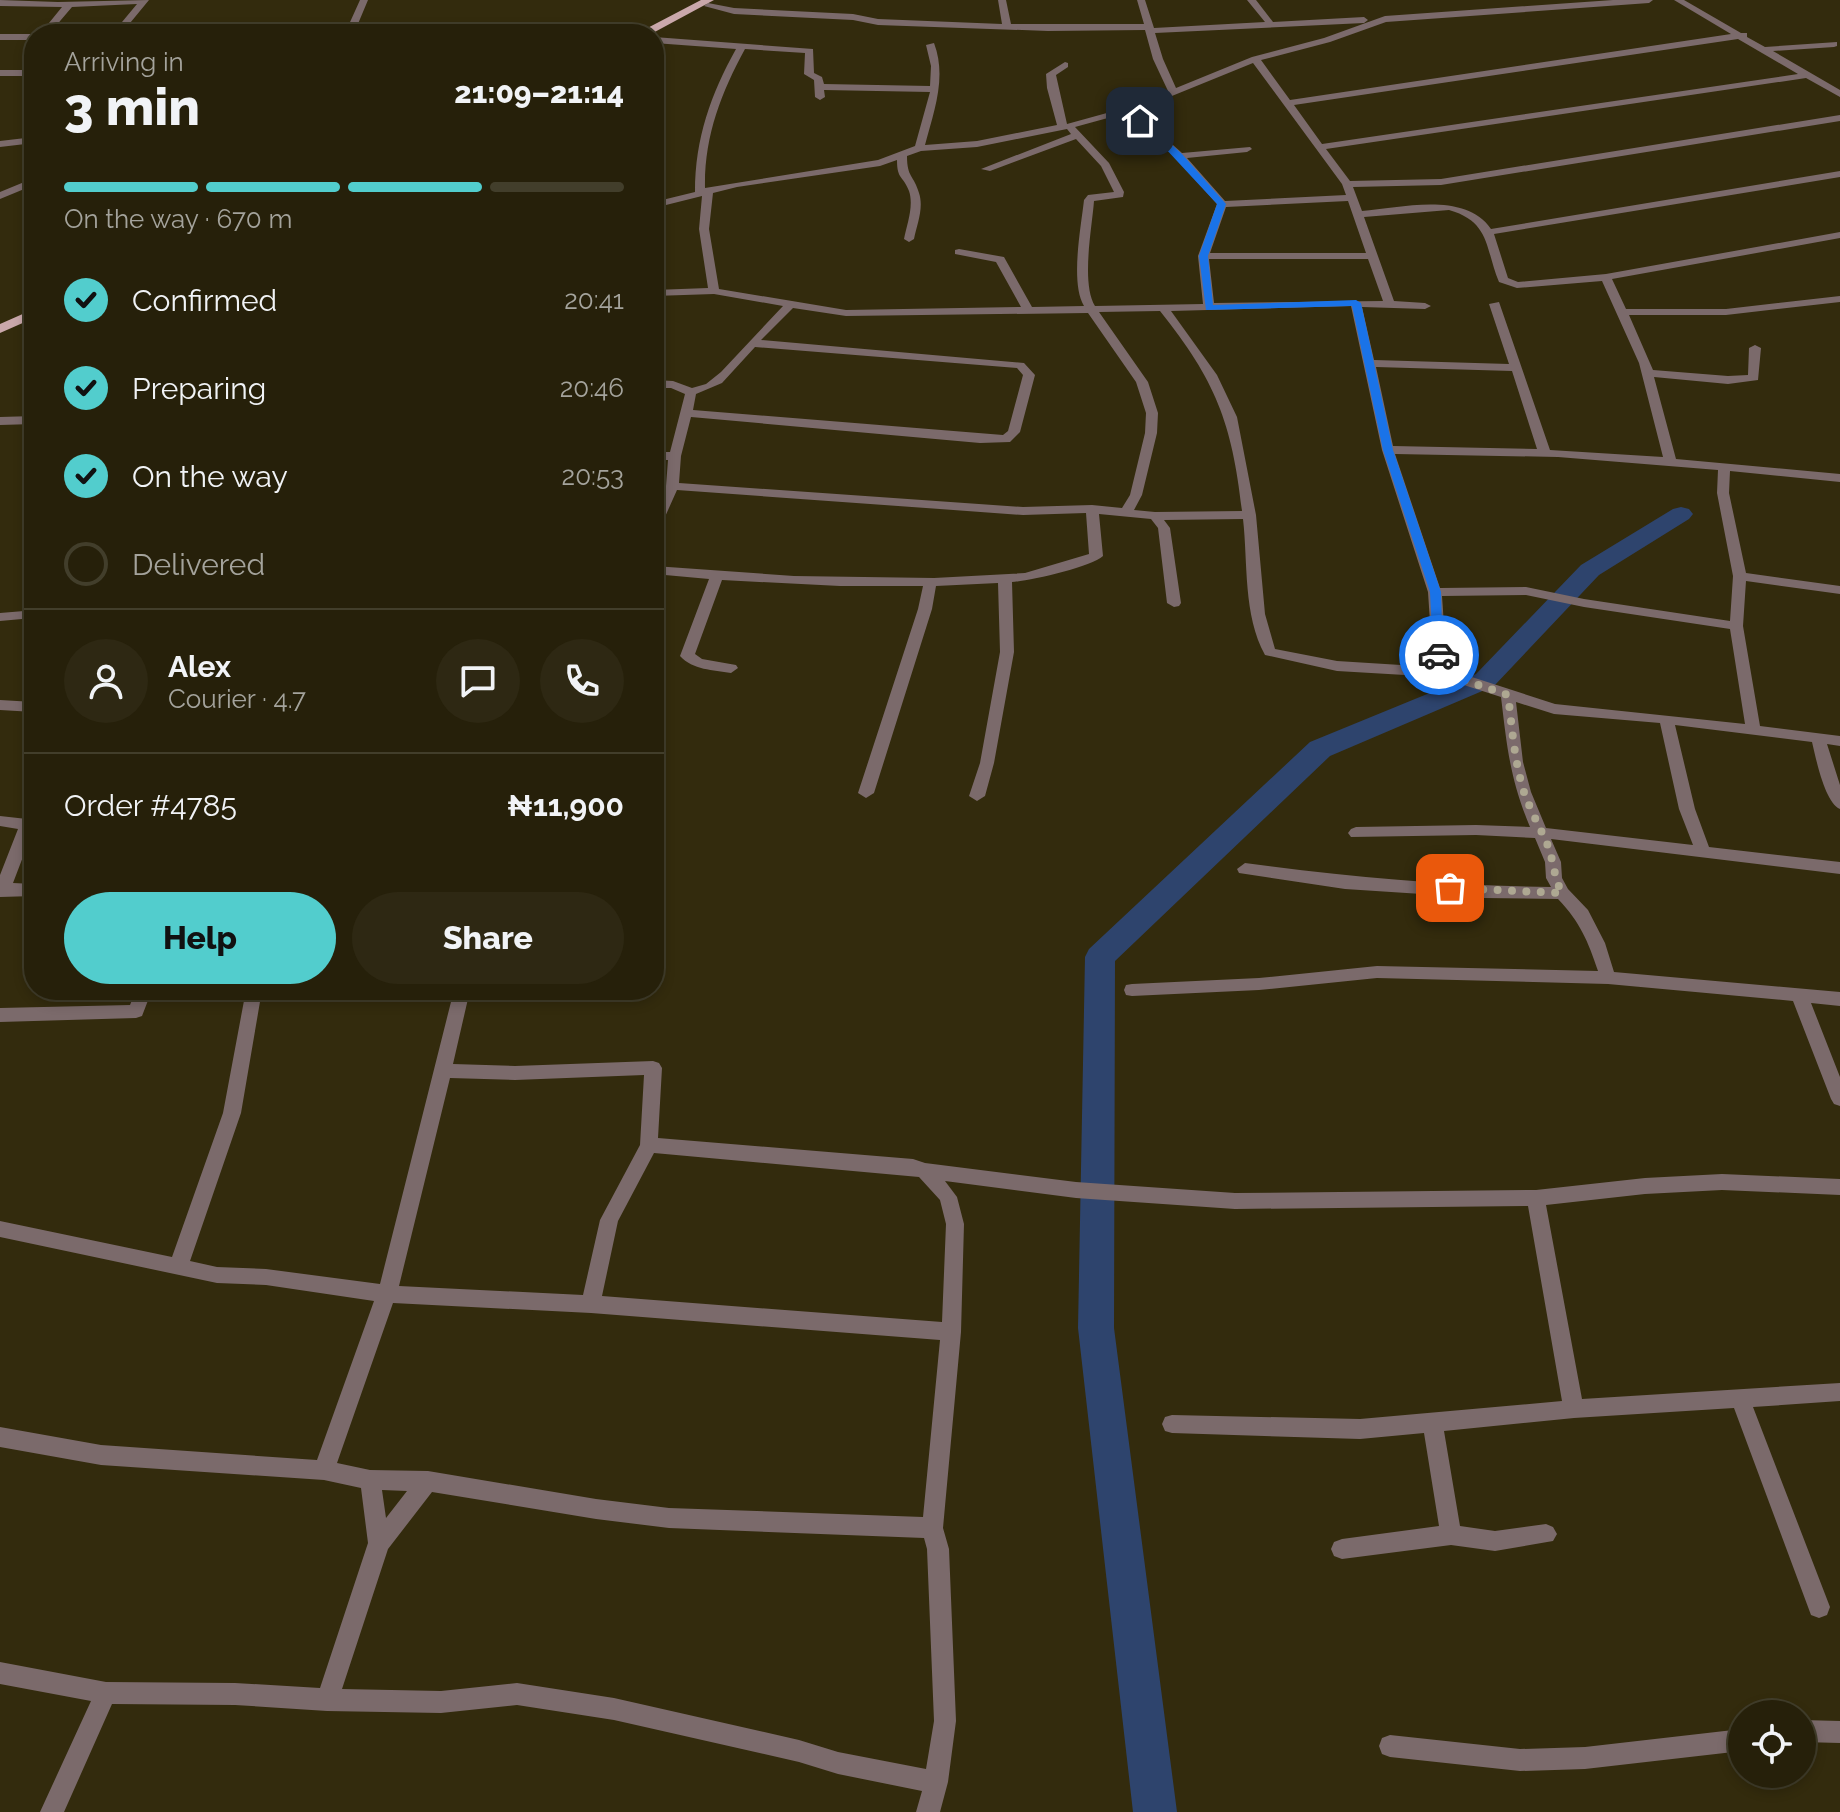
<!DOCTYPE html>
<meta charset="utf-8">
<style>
body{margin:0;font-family:Raleway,sans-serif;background:#2e2813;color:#f1f3f6;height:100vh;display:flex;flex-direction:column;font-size:30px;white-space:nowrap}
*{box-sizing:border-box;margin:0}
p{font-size:26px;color:#a4a39c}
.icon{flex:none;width:44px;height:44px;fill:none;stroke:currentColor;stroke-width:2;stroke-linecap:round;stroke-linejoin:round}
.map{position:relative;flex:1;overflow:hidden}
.drawer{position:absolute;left:24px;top:24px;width:640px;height:976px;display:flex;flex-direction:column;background:#26200a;border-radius:32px;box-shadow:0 4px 12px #0003,0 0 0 2px #423e2b}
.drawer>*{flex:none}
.controls{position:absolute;left:1728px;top:1700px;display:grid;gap:16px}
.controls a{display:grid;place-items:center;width:88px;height:88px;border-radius:50%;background:#26200a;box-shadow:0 4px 12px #0003,0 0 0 2px #423e2b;font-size:40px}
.pin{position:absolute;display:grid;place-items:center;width:68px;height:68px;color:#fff;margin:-34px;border-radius:16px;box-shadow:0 4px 12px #0006}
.courier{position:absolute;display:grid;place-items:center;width:80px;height:80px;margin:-40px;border:6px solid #1a73e8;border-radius:50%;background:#fff;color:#222;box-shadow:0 2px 10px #0007}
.headline em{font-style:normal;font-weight:800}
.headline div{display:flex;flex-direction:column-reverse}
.headline{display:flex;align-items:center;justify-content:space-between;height:136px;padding:0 40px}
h1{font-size:52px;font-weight:800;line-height:60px}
.bar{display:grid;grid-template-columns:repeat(4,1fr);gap:12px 8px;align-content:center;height:96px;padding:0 40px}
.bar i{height:10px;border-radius:6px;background:#423e2b}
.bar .active{background:#52cdcd}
.bar p{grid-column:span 4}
.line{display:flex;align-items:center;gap:20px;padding:0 40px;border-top:2px solid #423e2b}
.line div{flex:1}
.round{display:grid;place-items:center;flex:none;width:84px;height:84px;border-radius:42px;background:#2e2813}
ol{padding:0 40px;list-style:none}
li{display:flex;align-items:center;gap:24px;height:88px}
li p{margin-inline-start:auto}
li .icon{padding:8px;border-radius:50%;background:#52cdcd;color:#111;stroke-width:4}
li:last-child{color:#a4a39c}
li i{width:44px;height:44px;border:4px solid #423e2b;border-radius:50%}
.button{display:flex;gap:16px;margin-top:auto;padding:16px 40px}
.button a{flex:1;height:92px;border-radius:48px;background:#52cdcd;color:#111;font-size:32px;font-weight:800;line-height:92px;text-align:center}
.button a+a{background:#2e2813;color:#f1f3f6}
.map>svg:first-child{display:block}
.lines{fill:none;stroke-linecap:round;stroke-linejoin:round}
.river{fill:#2e446d;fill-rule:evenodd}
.street{fill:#7b6a6b;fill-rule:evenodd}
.primary{fill:#caa8ab;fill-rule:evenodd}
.route{fill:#1a73e8}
.done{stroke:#aea892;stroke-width:8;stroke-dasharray:0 14.4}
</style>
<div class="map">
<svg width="1840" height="1812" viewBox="0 0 1840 1812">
<rect width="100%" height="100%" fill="#332b0d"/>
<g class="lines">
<path class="river" d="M1681,507L1689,509L1693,514L1689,519L1599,575L1494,686L1330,756L1115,961L1114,1328L1177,1812H1133L1078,1328L1085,957L1089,949L1310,742L1476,674L1581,565L1673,509Z"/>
<path class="street" d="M0,0L58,2L149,0L121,34H112L137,4L72,7L49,34H40L62,7L0,6Z
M360,0H368L355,31H506L510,34H266L270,31H346Z
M998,0H1006L1011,24H1144L1137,0H1145L1154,28L1265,22L1247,0H1256L1273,22L1364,17L1368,20L1364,23L1155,33L1163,59L1176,88L1252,57L1324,38L1385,16L1613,0H1653L1649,3L1386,22L1330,42L1261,60L1290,100L1731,34L1674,0H1684L1741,33H1747V37L1765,47L1837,42V46L1834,47L1773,51L1840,90V97L1806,78L1326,149L1350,181L1441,179L1840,115V121L1441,185L1353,187L1362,211C1401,208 1465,191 1491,229L1840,171V177L1494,234L1508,278L1518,282L1606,274L1840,232V238L1612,279L1626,309H1726L1840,296V302L1726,315H1629L1653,370L1728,376L1748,375L1749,348L1755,345L1761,348L1758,380L1728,384L1654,377L1676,459L1840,474V482L1730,471L1729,493L1746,573L1840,586V594L1746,581L1743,626L1760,726L1840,736V746L1827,744L1840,785V809C1825,803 1816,759 1812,742L1675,725L1695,809L1709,847L1840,862V874L1551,839L1561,862L1562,878L1568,889L1588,910L1605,943L1614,972L1840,992V1006L1811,1003L1840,1077V1106L1834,1104L1831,1099L1793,1001L1608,984L1377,978L1259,990L1132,996L1126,995L1124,990L1126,985L1132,984L1259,978L1377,966L1598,971C1588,941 1580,922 1558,899L1483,898L1345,889L1239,873L1237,869L1245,863C1347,877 1448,886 1551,887L1546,878L1545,862L1535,838L1476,835L1351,837L1348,833L1351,829L1356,827L1476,825L1530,827C1510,779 1507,747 1501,697L1439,677L1337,671L1265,655C1243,615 1248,563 1243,519L1164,520L1170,528L1181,603L1179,606L1174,607L1167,603L1158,528L1151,519L1099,514L1103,556C1091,567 1029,581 1012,582L1014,652L994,763L985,796L977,801L969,796L980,763L1000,652L998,583L936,586L932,609L874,793L866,798L858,793L918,609L923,586H840L722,580L695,654L702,659L736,665L738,668L731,673C713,670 693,670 680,656L709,579L654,574V566L794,576L934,578L1025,573L1089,554L1086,513L1023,515L677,490L660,528L654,532V513L666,486L668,460H654V452H670L685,394L671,388H654V380L673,381L692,388L706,384L721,372L783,306L714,294L654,296V290L708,288L699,229L702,196L654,208V202L695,192C695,138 711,94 736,49L654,43V37L813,49L814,73L822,77L824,84L930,86L931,66L926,45L934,43C947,77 934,111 925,145L977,141L1057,125L1047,88L1046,74L1065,62L1068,63V67L1056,75L1067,124L1125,108L1168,91L1153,59L1145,30L1048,31L878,25L853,20L734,14L704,6L708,3L734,8L853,14L878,19L1002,24ZM1738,39L1798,74L1322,144L1294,105ZM745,49L805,53L804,74L814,80L815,97L820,100L825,97L824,90L930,92L915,146L878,160L705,188C704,137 721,93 745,49ZM1253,63L1342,184L1346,195L1225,201L1187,158L1247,152L1252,149L1250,147L1182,153L1135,111ZM1126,113L1176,158L1217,204L1198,256L1203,304L1095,306C1081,283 1092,228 1094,201L1123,197L1124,192L1109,163L1075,127ZM1067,129L1071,134L981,169L990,171L1076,139L1101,166L1114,192L1088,195L1084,200C1081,227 1070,283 1084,306L1032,307L1004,257L959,249L955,250V254L996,262L1021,307L846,310L719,289L709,229L713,193L737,187L880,166L897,160C897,180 903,175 909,191C914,206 907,224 904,239L909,242L914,239C917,224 924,208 919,193C914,175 907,178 907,156L921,151L977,147ZM1348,201L1366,253H1210L1226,207ZM1449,210C1491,222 1485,249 1499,282L1517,288L1602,281L1639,363L1663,457L1550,450L1499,302L1489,304L1509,364L1374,360L1362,307L1425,309L1431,306L1425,303L1394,301L1364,217ZM1209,259H1368L1383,301L1214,303ZM1351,306L1382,450L1428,592L1433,667L1337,661L1275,649L1265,614L1256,515L1237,417L1217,375L1171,311ZM793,308L846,316L1088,313L1136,382L1146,413L1145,433L1130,495L1122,508L1092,505L1023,507L679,483L681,456L691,417L980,443L1010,442L1020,432L1035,375L1024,363L761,340ZM1160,311C1216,381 1232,423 1242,511L1155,512L1134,510L1142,495L1157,433L1158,413L1148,382L1099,312ZM755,347L1017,368L1023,375L1008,431L1003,435L693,410L696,394L722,383ZM1376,367L1512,371L1537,449L1393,446ZM1395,454L1558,457L1718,470L1717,493L1733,576L1730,621L1584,599L1526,587L1440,588ZM1526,595L1584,607L1730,629L1745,724L1555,704L1447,669L1442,596ZM1516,702L1554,714L1660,723L1679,809L1693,845L1546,828L1531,792L1523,762Z
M0,34H34V40H0Z
M0,70H34V76H0Z
M34,137V143L0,147V141Z
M34,178V185L0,199V192Z
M33,210L34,216L29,215V211Z
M34,416V424L0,425V417Z
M34,604L33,618L0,621V613L24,611Z
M0,700L34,702V712L0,710Z
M0,816L27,819L34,828L13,883L34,884V896L0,897V875L18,829L0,826Z
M136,990H152L142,1016L136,1018L0,1022V1008L130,1005Z
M246,990H262L241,1113L190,1261L217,1267L266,1269L380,1284L454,990H470L453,1064L515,1066L653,1061L659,1063L662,1068L658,1138L913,1159L925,1163L1076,1182L1235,1193L1536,1190L1645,1178L1722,1174L1840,1179V1195L1722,1190L1645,1194L1546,1205L1582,1399L1840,1383V1401L1753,1407L1830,1607L1827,1615L1819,1618L1811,1615L1734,1408L1574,1418L1444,1431L1460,1526L1495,1531L1546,1524L1553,1527L1557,1534L1553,1541L1495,1551L1451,1545L1342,1559L1334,1556L1331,1549L1334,1542L1342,1539L1439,1526L1424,1433L1360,1439L1172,1433L1165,1431L1162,1424L1165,1417L1172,1415L1360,1419L1562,1401L1528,1206L1235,1209L1076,1198L945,1181L957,1197L964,1224L961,1332L943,1528L949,1549L956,1721L948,1782L940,1812H916L922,1791L838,1774L799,1762L614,1720L517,1705L441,1713L327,1711L235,1705L112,1704L64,1812H40L91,1701L0,1684V1662L106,1682L235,1683L320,1688L368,1543L361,1488L324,1480L101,1465L0,1447V1427L101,1445L317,1460L374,1301L266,1285L217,1283L0,1237V1221L172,1257L223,1113ZM644,1075L640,1145L600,1220L583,1295L399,1286L450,1078L515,1080ZM654,1153L919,1177L940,1200L946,1224L942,1322L602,1296L618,1221ZM393,1303L591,1313L940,1340L923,1517L669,1508L596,1499L428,1471L370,1470L337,1463ZM382,1490L407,1491L386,1518ZM432,1492L596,1519L669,1528L924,1538L927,1549L934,1721L926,1769L838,1752L799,1740L614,1698L517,1683L441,1691L342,1689L388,1549Z
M1802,1720L1840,1721V1743L1802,1742Z
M1742,1729V1751L1585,1769L1520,1771L1390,1757L1382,1754L1379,1746L1382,1738L1390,1735L1520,1749L1585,1747Z"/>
<path class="primary" d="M701,0H714L651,34H636Z
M34,309V318L0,333V324Z"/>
</g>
<path class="route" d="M1138,119H1143L1182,154L1226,204L1208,256L1213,305L1356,300L1361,303L1393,450L1441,592L1443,658L1433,655L1430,592L1383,450L1352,306L1206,310L1199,256L1217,204Z"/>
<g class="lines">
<path class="done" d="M1439,655L1440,672L1508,695C1512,727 1514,758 1523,789C1529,808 1540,827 1548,846C1554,863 1554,878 1562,893L1450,888"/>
</g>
</svg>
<div class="controls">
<a><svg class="icon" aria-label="locate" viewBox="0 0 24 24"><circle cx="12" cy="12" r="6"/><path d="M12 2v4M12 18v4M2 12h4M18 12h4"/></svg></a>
</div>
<div class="pin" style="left:1450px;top:888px;background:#ea580c"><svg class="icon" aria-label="bag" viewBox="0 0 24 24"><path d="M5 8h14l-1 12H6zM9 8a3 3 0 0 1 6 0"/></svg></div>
<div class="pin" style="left:1140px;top:121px;background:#1f2937"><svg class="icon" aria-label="home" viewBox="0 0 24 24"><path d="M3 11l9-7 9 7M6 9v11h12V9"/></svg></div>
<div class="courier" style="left:1439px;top:655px"><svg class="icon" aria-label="car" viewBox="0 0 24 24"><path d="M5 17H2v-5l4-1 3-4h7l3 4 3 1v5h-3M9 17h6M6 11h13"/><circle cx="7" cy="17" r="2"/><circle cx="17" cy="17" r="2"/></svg></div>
<section class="drawer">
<div class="headline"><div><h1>3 min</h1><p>Arriving in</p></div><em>21:09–21:14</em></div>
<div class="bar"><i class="active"></i><i class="active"></i><i class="active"></i><i></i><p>On the way · 670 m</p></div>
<ol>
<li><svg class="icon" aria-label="check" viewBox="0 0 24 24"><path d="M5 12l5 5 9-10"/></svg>Confirmed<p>20:41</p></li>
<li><svg class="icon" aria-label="check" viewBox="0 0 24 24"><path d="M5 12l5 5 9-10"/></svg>Preparing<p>20:46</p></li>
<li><svg class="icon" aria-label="check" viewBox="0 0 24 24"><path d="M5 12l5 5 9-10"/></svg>On the way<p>20:53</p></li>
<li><i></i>Delivered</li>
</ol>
<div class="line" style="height:144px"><a class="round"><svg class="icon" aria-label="person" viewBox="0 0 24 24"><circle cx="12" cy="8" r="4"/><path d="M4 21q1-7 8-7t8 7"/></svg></a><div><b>Alex</b><p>Courier · 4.7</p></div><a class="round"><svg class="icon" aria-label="chat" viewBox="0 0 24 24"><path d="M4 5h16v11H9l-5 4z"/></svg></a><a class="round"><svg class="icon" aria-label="phone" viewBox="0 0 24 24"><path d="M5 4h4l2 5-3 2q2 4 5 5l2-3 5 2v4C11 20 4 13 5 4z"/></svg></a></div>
<div class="line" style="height:104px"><div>Order #4785</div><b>₦11,900</b></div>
<div class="button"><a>Help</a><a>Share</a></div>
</section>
</div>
